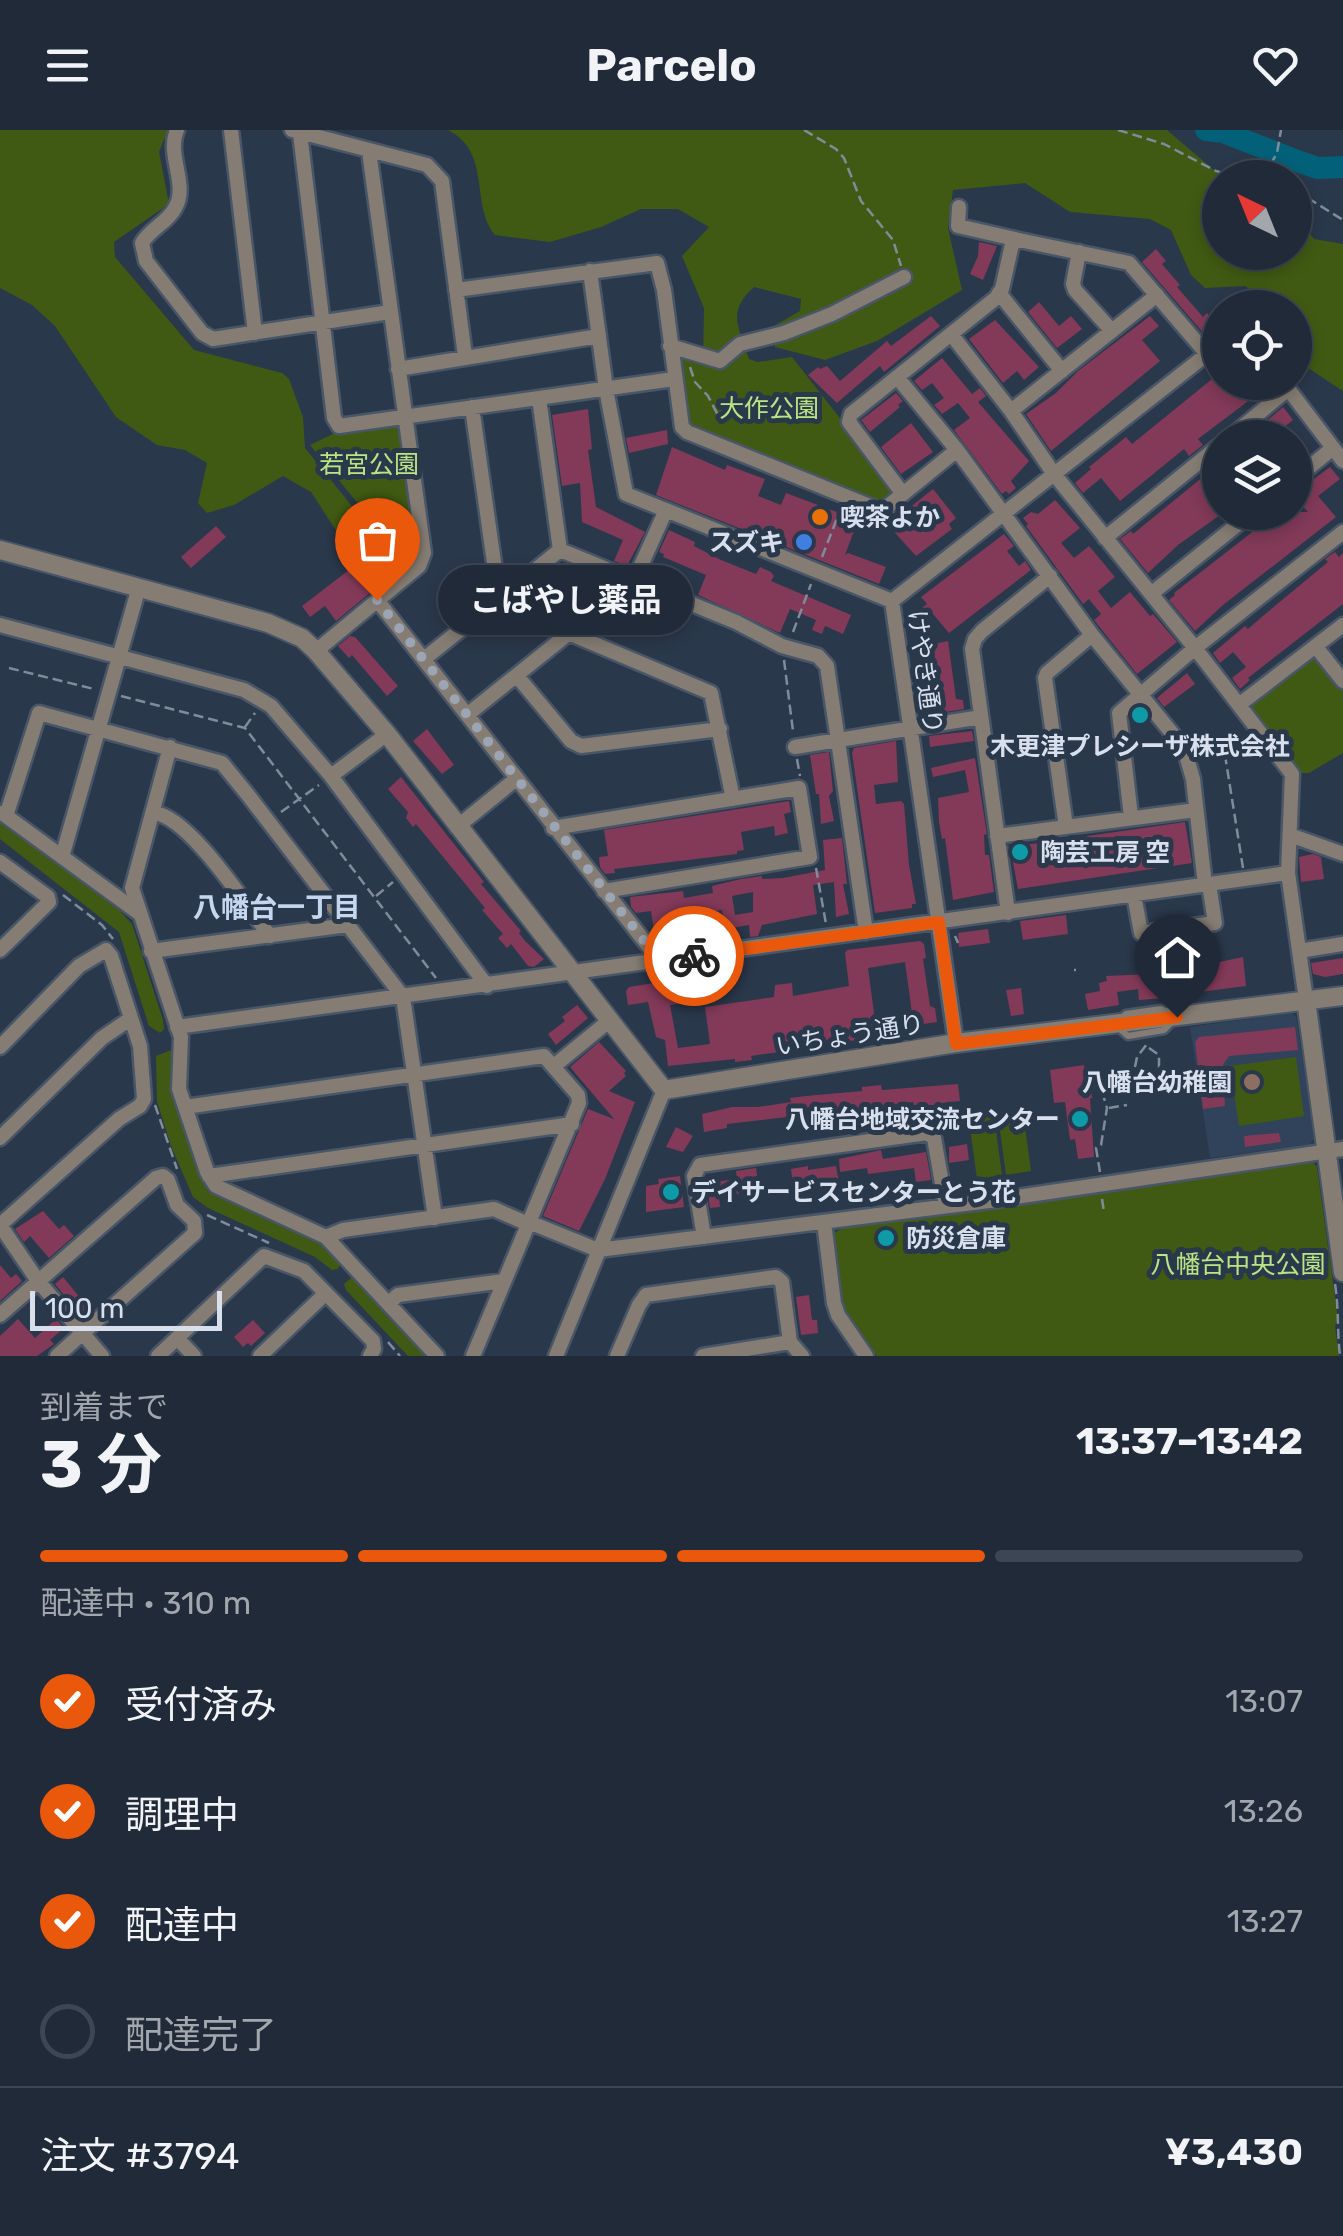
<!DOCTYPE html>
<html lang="ja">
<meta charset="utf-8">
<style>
body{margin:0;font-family:Rubik,"Noto Sans JP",sans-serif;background:#283240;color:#f1f3f6;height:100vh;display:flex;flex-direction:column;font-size:38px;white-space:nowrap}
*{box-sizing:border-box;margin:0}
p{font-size:32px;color:#a2a7ae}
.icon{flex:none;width:55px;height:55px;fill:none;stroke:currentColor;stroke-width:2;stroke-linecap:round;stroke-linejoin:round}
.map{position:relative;height:1226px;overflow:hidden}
.side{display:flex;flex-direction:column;background:#202a38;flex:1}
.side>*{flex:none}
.needle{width:65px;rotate:317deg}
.tools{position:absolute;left:1202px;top:30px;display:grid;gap:20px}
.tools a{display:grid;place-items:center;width:110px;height:110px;border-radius:50%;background:#202a38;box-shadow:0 5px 15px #0003,0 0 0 2px #3d4653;font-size:50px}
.scale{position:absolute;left:30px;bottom:25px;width:192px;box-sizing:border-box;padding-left:10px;border:5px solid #d8e0ed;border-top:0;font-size:28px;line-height:35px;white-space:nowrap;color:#d8e0ed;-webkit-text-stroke:8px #2a384b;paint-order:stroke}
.pin{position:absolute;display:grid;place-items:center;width:85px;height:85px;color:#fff;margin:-102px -42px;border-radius:50% 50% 50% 0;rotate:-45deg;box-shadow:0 0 10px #0007}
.pin .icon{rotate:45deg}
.courier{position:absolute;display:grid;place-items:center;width:100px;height:100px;margin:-50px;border:8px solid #ea580c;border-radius:50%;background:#fff;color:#222;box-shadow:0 2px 12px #0007}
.bubble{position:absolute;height:70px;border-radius:35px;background:#202a38;box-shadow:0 5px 15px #0003,0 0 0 2px #3d4653;font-size:32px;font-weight:700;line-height:70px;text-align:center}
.headline em{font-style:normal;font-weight:700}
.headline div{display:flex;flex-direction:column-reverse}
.headline{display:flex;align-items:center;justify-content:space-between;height:170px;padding:0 40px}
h1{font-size:65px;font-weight:700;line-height:75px}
.bar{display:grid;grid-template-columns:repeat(4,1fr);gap:15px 10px;align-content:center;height:120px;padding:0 40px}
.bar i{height:12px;border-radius:8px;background:#3d4653}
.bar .selected{background:#ea580c}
.bar p{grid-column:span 4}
.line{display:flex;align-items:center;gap:25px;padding:0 40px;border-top:2px solid #3d4653}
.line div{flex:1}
ol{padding:0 40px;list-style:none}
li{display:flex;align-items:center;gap:30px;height:110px}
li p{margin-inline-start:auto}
li .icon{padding:10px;border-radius:50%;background:#ea580c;color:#fff;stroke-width:4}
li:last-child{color:#a2a7ae}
li i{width:55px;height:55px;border:5px solid #3d4653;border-radius:50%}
header{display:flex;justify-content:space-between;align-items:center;height:130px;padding:0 40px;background:#202a38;font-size:45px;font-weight:700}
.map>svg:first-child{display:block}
.built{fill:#31425b}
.green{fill:#405a13}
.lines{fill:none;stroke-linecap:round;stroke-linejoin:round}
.river{stroke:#026078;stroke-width:22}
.building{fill:#823a58;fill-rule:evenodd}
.service-casing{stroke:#495668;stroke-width:11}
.minor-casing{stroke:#495668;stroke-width:19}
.tertiary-casing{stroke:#495668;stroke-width:22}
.path{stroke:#808b9b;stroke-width:2.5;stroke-dasharray:10 5;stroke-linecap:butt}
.service{stroke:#857d73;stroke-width:6}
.minor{stroke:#857d73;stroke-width:14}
.tertiary{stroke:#857d73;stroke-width:18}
.done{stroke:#9ba5b4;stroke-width:10;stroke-dasharray:0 18}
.route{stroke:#ea580c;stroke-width:12}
.food-dot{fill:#e8710a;stroke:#2a384b;stroke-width:4}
.shop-dot{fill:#3f7fe0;stroke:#2a384b;stroke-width:4}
.culture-dot{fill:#0f9aa8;stroke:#2a384b;stroke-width:4}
.education-dot{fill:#8d6e63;stroke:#2a384b;stroke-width:4}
.labels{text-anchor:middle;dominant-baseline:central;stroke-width:10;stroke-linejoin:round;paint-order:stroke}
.park-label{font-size:25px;fill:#bae582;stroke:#2a384b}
.poi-label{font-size:25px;font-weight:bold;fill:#d8e0ed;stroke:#2a384b;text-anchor:start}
.street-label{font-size:25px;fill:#d8e0ed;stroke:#2a384b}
.neighbourhood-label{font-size:28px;font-weight:bold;fill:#c5d6ef;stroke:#2a384b}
</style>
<header><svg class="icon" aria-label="menu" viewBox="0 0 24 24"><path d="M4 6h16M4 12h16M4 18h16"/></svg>Parcelo<svg class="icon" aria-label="heart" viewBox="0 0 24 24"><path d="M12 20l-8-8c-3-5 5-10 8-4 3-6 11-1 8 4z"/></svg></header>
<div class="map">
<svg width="1343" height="1226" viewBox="0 0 1343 1226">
<rect width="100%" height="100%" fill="#2a384b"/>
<path class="built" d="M1291,883L1296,886L1315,1008L1310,1014L1210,1028L1190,897Z"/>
<path class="green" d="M0,0H168L159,22L169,74L114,112L115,127L194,220L282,243L289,249L303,287L305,318L368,396L361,411L337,402L311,362L283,346L234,375L207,383L198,373L207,333L185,320L157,315L116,287L55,196L32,175L0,158Z
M448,0H1167L1222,47L1220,122H1295V84L1314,109L1343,114V261L1296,230L1295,178L1277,177L1245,156L1205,158L1191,145L1171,100L1150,89L1070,82L1025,53L953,60L948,98L962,160L877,211L825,230L775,217L772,197L800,181L801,169L754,157C726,182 739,197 749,229L758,232L792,227L893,356L890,367L880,376L689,301L676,225L681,223L703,235L704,178L682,126L709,97L678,79H641L601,97L550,112L495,105C470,75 492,22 448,0Z
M395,295L401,302L417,422L409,436L310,315L335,303Z
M1309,528H1318L1343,560V623L1309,643H1299L1252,581V572Z
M0,692L119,780L132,794L163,890L164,899L160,903L149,896L119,802L0,709Z
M171,920L172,966L208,1062L326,1117L340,1134L338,1139L332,1140L315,1127L208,1078L193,1067L171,1016L157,971L156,926Z
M1296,927L1304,986L1239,996L1230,936Z
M1023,982L1031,1041L1006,1045L998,986Z
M994,986L1002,1045L977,1049L969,990Z
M1311,1030L1317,1037L1338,1189L1335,1196L1339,1226H877L845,1185L834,1103L843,1098Z
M351,1148L356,1149L426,1226H408L346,1160L344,1154Z"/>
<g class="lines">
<path class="river" d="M1206,0L1223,2L1300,32L1318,38L1343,37"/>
</g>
<path class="building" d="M979,112L997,116L983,150L970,144L978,126Z
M1156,119L1166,131L1162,134L1180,155L1177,157L1203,187L1207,183L1217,195L1205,205L1142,132Z
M1039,172L1059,196L1071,186L1082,199L1057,218L1028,182Z
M931,186L940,196L884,242L880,236L837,273L808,245L818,237L820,239L827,236L840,251L887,211L891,216Z
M1150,186L1159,196L1142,210L1160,231L1051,321L1026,284L1056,263L1078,241Z
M995,190L1039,237L1024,250L1017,241L1003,253L969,209Z
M942,228L972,264L980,258L986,266L978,272L1029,331L1011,351L1016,358L1009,364L1006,361L1002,364L954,300L970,288L958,273L942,284L934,275L944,268L932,253L922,260L914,251Z
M1217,245L1233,264L1247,253L1251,257L1257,252H1272L1273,256L1254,272L1251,269L1198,309L1203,315L1189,326L1184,319L1120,371L1101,348L1083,363L1075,353L1091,339L1089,337L1126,307L1132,314Z
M896,263L903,271L898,275L900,277L870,302L861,290Z
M1283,277L1293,290L1271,308H1246Z
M588,279L592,319L588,320L596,377L645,402L627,436L614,431L623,410L582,392L580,353L562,356L552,285Z
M911,293L933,322L901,344L881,317Z
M667,300L668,314L629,323L626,308Z
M672,317L725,340L727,335L765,349L758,366L781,375L786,363L858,390L845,425L848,423L886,437L879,454L656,365Z
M1220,333V348L1208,359L1220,374V385L1178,415L1148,443L1120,409L1131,401L1133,404Z
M1330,337L1340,349L1318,366L1336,387L1223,475L1195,501L1169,470L1175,465L1174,463L1260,396L1257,392L1265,382L1270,388L1276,382H1308L1295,368L1306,359L1303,357Z
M933,359L956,388L949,394L952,399L916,426L888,395Z
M1055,370L1080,398L1061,413L1074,428L1089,416L1115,447L1098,461L1111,478L1130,462L1150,486L1153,484L1177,512L1137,544L1094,490L1101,484L1089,469L1083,474L1026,396L1028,394L1023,388L1031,382L1038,384Z
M216,396L226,407L191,438L181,427Z
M669,400L695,412L694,416L721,430L756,444L760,437L771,442L774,446L771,451L851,485L843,504L825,496L822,504L812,500L816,490L790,479L780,503L698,465L706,445L663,427L664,424L659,422Z
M1004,404L1014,416L1007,421L1019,436L1025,431L1031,440L949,503L933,484L914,500L906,490L927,474L921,467Z
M379,417L390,431L375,443L382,453L336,491L325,476L310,487L302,476Z
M1335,422L1339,427L1343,423V474L1248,548L1250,550L1240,559L1232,548L1246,537L1233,522L1220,533L1213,523L1245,496L1248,499L1264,485L1328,432L1325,429Z
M350,506L355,507L398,556L387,566L352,525L349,528L338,516Z
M948,511L956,569L963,570L964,579L921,586L915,545L937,542L933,514Z
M1187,543L1195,554L1164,577L1157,568Z
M427,599L454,635L442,644L413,611Z
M972,601L974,611L930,617L929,606Z
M896,611L898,652L874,655L876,674L901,671L904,674L909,735L916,774H912V778L875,783L852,623L854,618Z
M829,622L833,661L829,666L834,691L821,694L819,664H816L810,625Z
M975,628L987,704L984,705L985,725H989L994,762L953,770L945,708L942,709L939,692L938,668L969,662L965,640L933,647L931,638Z
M401,647L484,752L481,754L521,801L519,803L525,811L544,829L534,837L528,836L511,814L507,818L498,808L503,804L482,780L485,778L416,694L413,697L406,688L408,682L388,659Z
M789,671L791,682L784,684L788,703L775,706L774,696L741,702L744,720L737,721V724L614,739L615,743L605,744L600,737L599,727L608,726L604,700Z
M1185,692L1192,733L1018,759L1010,717Z
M842,708L847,754H843L849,784L836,787L834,752L813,755L817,784L762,795L758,806L750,807L749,795L725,799L722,780L691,785L693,804L683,805L684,813L662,816L655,807L651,781L636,783L631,777L630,767L683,761L684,768L713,763L712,756L741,749L762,746V749L783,748L825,740L823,710ZM753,762V782L735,785L732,766Z
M1313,724L1321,727L1324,749L1301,752L1299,727Z
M1066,785L1068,804L1023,810L1020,791Z
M988,799L990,813L959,817L958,803Z
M920,811L924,814L926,828L923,829L930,876L935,878L937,892L903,897L904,904L843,912V916L829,918L826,915L751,926L752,930L735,932V929L668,936L665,910L656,907L648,872L628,875L626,861L629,857L679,849L684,848L683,844L700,841L705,870L670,875L678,918L710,914L705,877L774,867L775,855L792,853L793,866L849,856L845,823L847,820ZM905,832L912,883L875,890L868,838Z
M1243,827L1246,856L1192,863V868L1178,870V867L1139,870L1138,859L1117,862L1119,875L1088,880L1085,864L1100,861L1099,853L1107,851L1106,846L1151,844V849L1171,846V850L1197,846L1196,837Z
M1343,828V844L1325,847L1313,844L1311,833Z
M1021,858L1024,884L1011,886L1006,860Z
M577,875L588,888L556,915L548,904L565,891L562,887Z
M1295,897L1298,920L1229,926L1223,935L1225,976L1203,979L1195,912L1199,907Z
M599,912L626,941L624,943L626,946L609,961L635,972L605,1049L579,1101L543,1086L588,979L614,989L570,937Z
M1084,935L1087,957H1091L1092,968H1090L1094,1027L1078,1029L1075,1009L1070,1010L1065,972L1054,973L1050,940Z
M958,954L960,971L935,974L934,978L915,979L913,972L816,985V980L786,985L787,987L727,994V998L704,1002L702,984L732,977H758L791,972L790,968L806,966L862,961V957L881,955L882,960Z
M676,997L693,1006L683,1022L666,1017Z
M1279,1003L1281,1012L1245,1017L1244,1006Z
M967,1014L969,1030L949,1033V1017Z
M881,1020L883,1029L926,1022L931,1050L916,1052L914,1038L868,1044L867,1038L840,1042L839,1029Z
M808,1036V1040L836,1036L839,1053L821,1056L820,1050L793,1054L791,1039Z
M756,1038L759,1060L719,1067L720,1077L710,1078L706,1053L737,1049L736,1041Z
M680,1046L684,1077L646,1082V1056L659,1054L658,1049Z
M43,1081L59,1099L64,1095L74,1106L49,1128L30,1106L24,1112L15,1099Z
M0,1135L11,1148L16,1144L22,1151L0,1171Z
M63,1147L91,1181L83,1188L55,1154Z
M809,1165L812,1190H817L818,1203L801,1205L796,1167Z
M18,1189L35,1208L56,1189L64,1198L50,1210L54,1214L37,1226H0V1206Z
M253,1190L265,1203L251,1216L248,1213L243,1217L234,1207Z"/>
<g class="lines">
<defs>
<path id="service" d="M1161,879L1177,887L1164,900L1128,906L1115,895L1126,884Z"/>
<path id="minor" d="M177,0C166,25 189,55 175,78C168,92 150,99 142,113L146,131L202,203L213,209L390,182
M231,0L255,203
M292,0L427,35L442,51L465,226
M300,3L334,288L339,296L674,249
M959,77L958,96L1019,110
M1079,122L1073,154L1075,160L1112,201
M590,141L606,259L626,364L892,471
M456,160L657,133L664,160L682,297L687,302L882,381L957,320
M999,163L1062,241
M951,204L1011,281L1054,344L1195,518L1292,644L1288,743L1306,870
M670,216L720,231L740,214L784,203L832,184L904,147
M398,239L599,206
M897,247L957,320L1092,505L1184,618L1193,649L1205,755
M1283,252L1343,331
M539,268L560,420
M472,277L499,468
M1011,281L1157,165
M1229,308L1288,259
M1295,349L1333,318
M903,364L849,292L851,284L996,168L1002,159L1012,114L1019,110L1129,133L1207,224
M1105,408L1220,315
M560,420L736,492L782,516L818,526L827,536L866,802
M1151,464L1253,382
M377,470L660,831
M0,495L244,560L271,576L331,646L487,856
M571,504L711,563L733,669
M1316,517L1343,551
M316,521L419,436L424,423L369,21
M424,529L560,420
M517,546L571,611L581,616L720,599
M1240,574L1343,495
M467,585L634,451L666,380
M170,617L132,758L181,907L179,959L207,1042L216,1056L326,1107L437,1226
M795,617L981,587
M331,646L387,604
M2,683L139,783
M154,683C189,686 247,777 270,806
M6,686L39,583L222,633L248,665L403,867L435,1088
M1131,687L1119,583L1195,518L1343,402
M457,697L516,649
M1066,697L1045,548L1047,543L1092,505
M553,698L799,658L810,727L604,761
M1290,705L1343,724
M997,706L1196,680
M62,727L139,457
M0,732L48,767L49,772L0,820
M1134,765L1141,803L1215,793L1209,754
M1008,783L972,519L975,509L982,501L1050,446
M151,821L348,795
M1299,821L1343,814
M177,897L1288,743
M956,913L892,471L1220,214
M0,917L79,836L106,820L111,826L140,916L144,969L140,976L119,989L0,1095
M554,936L610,890
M185,977L544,926L578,965L579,973L473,1226
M0,1008L102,908L130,889
M209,1046L572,994
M529,1092L598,1120L989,1071L1343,1019
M824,1092L834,1173L838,1185L866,1226
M0,1095L38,1151L102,1226
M326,1107L343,1100L494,1079L528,1094
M704,1107L694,1046L700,1035L927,1003L934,1008L946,1076
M390,1172L398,1165L504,1151
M0,1185L156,1048L163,1046L168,1050L177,1075L194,1091L195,1103L57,1226
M177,1208L194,1226
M158,1226L264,1126L304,1141L373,1211L374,1219L370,1226
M260,1226L326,1163
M556,1226L664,960
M617,1226L639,1175L646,1165L776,1147L782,1152L790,1212L802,1226
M703,1226L790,1212"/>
<path id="tertiary" d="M0,420L268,493L302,508L316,521L387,604L664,960L956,913L1343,866
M1306,870L1343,1142"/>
</defs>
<use href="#service" class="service-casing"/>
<use href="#minor" class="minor-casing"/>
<use href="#tertiary" class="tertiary-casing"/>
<path class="path" d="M804,0L836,19L844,28L861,71L893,110L901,136
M1118,0L1164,14L1216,41L1243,48
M1263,48L1277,23L1281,0
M1295,60L1343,90
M690,237L695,252L708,266L720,289
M379,324L380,326
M397,377L398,379
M822,427L841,378
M793,502L811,454
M784,530L793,601
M9,538L94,559
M121,566L245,598L436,848
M245,597L255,583
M1201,628L1223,625
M797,629L800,646
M281,682L319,655
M816,738L826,794
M1243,738L1225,625L1245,606
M63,765L102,795L113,809
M376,766L393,752
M955,806L958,813
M1074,840H1076
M1149,918L1159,925V940
M1135,937L1137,927L1147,914
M155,975L177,1039
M1109,978L1127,975
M1100,1042L1096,1018L1101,1015L1107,978L1103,965
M1102,1069L1104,1082
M207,1085L269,1113
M1335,1154C1339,1179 1337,1201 1340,1226
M388,1212L400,1226"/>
<use href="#service" class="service"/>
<use href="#minor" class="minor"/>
<use href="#tertiary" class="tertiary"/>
</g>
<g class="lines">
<path class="done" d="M377,470L660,831L694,826"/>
<path class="route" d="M694,826L939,792L956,914L1177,887"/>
</g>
<circle class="food-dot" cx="820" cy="387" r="10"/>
<circle class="shop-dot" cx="804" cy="412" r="10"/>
<g class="culture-dot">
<circle cx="1140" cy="585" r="10"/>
<circle cx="1020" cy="722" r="10"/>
<circle cx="1080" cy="989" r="10"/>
<circle cx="671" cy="1062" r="10"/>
<circle cx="886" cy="1108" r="10"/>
</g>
<circle class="education-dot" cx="1252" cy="952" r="10"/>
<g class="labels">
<g class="park-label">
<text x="769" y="278">大作公園</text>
<text x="369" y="334">若宮公園</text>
<text x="1238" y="1134">八幡台中央公園</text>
</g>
<g class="poi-label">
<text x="840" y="387">喫茶よか</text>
<text x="784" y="412" text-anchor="end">スズキ</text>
<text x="1140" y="616" text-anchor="middle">木更津プレシーザ株式会社</text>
<text x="1040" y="722">陶芸工房 空</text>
<text x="1232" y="952" text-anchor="end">八幡台幼稚園</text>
<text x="1060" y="989" text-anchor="end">八幡台地域交流センター</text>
<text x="691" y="1062">デイサービスセンターとう花</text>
<text x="906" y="1108">防災倉庫</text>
</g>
<g class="street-label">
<text transform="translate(925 542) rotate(82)">けやき通り</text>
<text transform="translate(850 905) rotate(-9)">いちょう通り</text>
</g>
<g class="neighbourhood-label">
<text x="277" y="777">八幡台一丁目</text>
</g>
</g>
</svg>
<div class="tools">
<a><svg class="needle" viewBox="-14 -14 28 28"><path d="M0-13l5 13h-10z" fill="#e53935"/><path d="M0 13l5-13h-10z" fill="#a2a7ae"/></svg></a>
<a><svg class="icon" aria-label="locate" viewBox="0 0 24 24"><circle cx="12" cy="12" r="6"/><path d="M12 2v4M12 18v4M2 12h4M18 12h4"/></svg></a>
<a><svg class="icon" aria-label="layers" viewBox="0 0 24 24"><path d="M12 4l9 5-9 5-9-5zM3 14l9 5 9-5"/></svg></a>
</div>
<div class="scale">100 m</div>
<div class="pin" style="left:377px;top:470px;background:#ea580c"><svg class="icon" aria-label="bag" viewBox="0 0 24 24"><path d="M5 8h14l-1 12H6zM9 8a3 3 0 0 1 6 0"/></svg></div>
<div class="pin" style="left:1177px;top:887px;background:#1f2937"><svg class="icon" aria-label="home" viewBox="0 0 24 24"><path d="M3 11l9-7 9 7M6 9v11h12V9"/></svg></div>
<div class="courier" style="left:694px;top:826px"><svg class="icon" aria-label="bike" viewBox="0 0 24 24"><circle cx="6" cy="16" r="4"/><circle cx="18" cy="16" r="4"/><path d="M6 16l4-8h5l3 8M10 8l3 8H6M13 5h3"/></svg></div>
<div class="bubble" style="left:438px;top:435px;width:255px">こばやし薬品</div>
</div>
<section class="side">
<div class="headline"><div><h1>3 分</h1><p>到着まで</p></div><em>13:37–13:42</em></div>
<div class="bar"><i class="selected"></i><i class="selected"></i><i class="selected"></i><i></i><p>配達中 · 310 m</p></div>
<ol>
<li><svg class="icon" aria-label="check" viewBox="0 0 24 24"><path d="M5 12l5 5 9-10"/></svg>受付済み<p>13:07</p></li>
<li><svg class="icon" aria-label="check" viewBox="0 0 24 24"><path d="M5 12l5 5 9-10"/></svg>調理中<p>13:26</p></li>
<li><svg class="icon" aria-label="check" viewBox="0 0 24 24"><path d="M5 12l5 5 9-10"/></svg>配達中<p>13:27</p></li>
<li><i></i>配達完了</li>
</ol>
<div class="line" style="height:130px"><div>注文 #3794</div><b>¥3,430</b></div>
</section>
